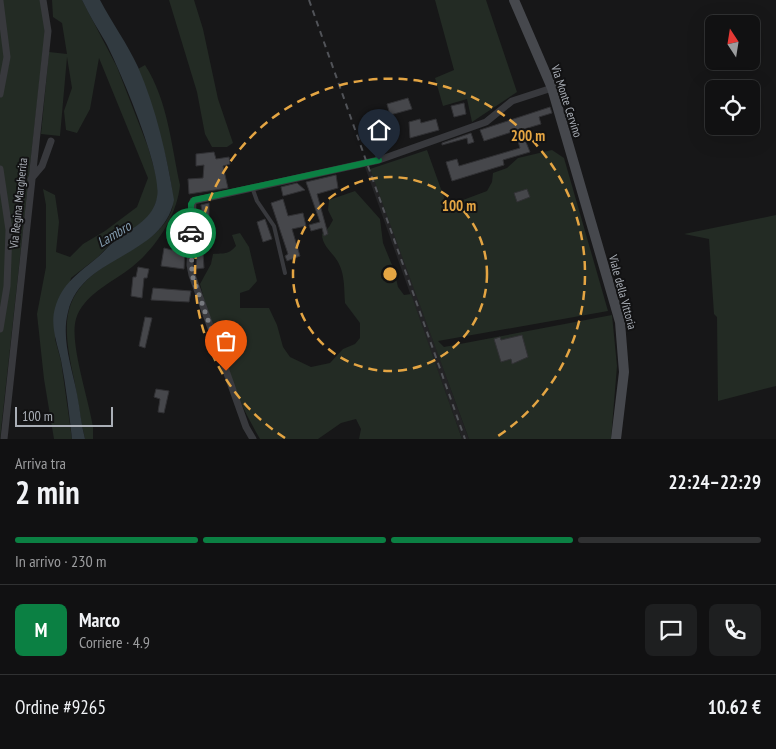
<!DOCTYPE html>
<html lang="it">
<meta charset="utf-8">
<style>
body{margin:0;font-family:"PT Sans Narrow",sans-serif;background:#1e1f20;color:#f1f3f6;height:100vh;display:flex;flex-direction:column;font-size:19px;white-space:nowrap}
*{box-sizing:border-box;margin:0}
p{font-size:16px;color:#9c9d9f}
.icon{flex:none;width:28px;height:28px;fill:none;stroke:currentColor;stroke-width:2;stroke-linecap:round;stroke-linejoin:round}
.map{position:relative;height:439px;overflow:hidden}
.details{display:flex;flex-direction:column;background:#111112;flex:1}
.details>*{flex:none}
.needle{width:32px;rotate:348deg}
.controls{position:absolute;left:705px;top:15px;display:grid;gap:10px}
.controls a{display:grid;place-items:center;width:55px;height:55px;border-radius:8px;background:#111112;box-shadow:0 5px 20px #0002,0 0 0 1px #303132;font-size:25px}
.scale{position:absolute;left:15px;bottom:12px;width:98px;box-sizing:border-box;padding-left:5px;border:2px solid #aaafb7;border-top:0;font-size:14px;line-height:18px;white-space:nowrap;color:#aaafb7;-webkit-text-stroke:4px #121213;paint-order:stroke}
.pin{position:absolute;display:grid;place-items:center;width:42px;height:42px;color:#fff;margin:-51px -21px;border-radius:50% 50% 50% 0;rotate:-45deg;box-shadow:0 0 5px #0007}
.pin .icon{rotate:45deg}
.courier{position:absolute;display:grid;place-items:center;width:50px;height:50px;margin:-25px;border:4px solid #0b8043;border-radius:50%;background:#fff;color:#222;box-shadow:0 1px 6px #0007}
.headline em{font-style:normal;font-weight:700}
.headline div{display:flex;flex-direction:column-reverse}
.headline{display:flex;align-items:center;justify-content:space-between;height:85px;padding:0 15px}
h1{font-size:32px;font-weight:700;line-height:38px}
.bar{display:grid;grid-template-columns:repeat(4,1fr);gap:8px 5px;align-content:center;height:60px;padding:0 15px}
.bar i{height:6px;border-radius:4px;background:#303132}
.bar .current{background:#0b8043}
.bar p{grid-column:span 4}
.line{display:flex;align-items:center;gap:12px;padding:0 15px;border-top:1px solid #303132}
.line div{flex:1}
.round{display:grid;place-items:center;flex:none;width:52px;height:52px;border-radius:8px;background:#1e1f20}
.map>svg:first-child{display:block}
.built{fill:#232325}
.green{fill:#232b24}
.water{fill:#313a40}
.building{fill:#46474b;stroke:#313134}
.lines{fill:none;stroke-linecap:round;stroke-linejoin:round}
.lane{stroke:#38393d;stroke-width:4}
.street{stroke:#38393d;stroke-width:7}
.secondary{stroke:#46484d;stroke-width:10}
.rail{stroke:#515358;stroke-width:2;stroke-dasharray:6 5;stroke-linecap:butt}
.done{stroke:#777a7f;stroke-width:5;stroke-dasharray:0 9}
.route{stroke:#0b8043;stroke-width:6}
.ring{fill:none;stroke:#e4a543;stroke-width:2.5;stroke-dasharray:9 6}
.labels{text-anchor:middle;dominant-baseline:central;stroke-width:4;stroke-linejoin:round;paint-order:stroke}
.street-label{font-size:12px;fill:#aaafb7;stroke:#121213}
.water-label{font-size:14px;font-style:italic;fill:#849db0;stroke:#121213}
.centre{fill:#e4a543;stroke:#121213;stroke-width:2.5}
.ring-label{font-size:15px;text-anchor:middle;font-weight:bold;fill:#e4a543;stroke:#121213;stroke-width:4;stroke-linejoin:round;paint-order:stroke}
</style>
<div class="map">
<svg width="776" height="439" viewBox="0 0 776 439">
<rect width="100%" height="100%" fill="#171718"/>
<path class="built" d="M369,166L387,213L469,439H462L365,167Z"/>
<path class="green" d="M0,0H41L45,31L0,439Z
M52,0H82L117,67L148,147L158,182V196L153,211L143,222L111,243L98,257L71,278L55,339L61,361L72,439H54L44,379L37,314L46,267V205L43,189L55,195L59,222L56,252L70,257L83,244L105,231L137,207L148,178L99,58L90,109L77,133L66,130L64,111L72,88L67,57L60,136L41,134L49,52L67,54L62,23L53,17Z
M169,0H194L203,29L218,99L233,143L227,147H212L205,134L197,92Z
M435,0H486L517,92L472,122L467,99L443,106L435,78L454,70Z
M145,65C168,101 171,144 180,185C177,217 154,251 128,270C110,283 83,296 76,319C69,342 89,400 93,427V439H85C80,419 78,399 74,379C60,316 62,289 121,256C140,245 162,233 171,212C181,190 147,94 138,69Z
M427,150L447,206L487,191L492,182L493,173L507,168L518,158L552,150L564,158L608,311L438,341L444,347L612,315L617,366L611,439H469L370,169Z
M355,191L380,219L383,243L394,270L398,287L404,295L411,294L462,439H359L361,429L356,419L341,423L318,439H260C232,392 214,337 200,284L211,264L213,254C224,253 228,255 236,246L232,235L240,233L249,247L257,281L249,290L240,293V308H269L277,325L283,347L290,357L311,367L330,363L343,349L355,344L360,338V323L345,303C344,290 345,276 339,264C334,253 322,247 322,234L329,227L333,220L328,210L329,200Z
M776,215V386L718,401L717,317L714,314L709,239L684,234Z"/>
<path class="water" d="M82,0H100C112,23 127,43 138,67C156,108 167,156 174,200C163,258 81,255 68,312C61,339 72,368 77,394C80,409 81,424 85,439H72C69,413 66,386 61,360C57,343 50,325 55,308C62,283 80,272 98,257C105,251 110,244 117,239C134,227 153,219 157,197C163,171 120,70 106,43C98,29 89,15 82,0Z"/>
<path class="building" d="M408,98L412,109L390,115L387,104Z
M464,103L466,114L454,117L451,106Z
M550,107L552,113L539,117L541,124L521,130L530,152L503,160L504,165L452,181L446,162L457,159L459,166L520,148L515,131L484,141L480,130Z
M420,119L421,123L436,119L439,130L410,138L409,122Z
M471,133L474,142L468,144L467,138L442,145V143Z
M214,152L216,159L229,157L230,164L223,166L228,188L189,194L188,179L203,178L204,165L196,166V154Z
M336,175L338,188L317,194L328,234L324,236L322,228L311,231L309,225L320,222L306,182Z
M297,183L305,190L283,196L281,187Z
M527,189L530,197L517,202L514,193Z
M283,199L288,216L303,213L306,226L292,229L300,256L287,261L285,256L288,254L271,203Z
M209,203V226H204L201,205Z
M265,219L272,239L263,242L257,222Z
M177,229L186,230L184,269L161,266L164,248L172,250Z
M197,235H202L204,268L196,269Z
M138,267L149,269L147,278H144L142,298L131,296L133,277H136Z
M153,288L191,291L189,302L151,300Z
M145,317L152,318L145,348L139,346Z
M522,335L528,357L512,364L511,359L501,362L494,339L500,337L501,340Z
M156,389L169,391L164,413L158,412L160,399L154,397Z"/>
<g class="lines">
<path class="lane" d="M374,147L379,160
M252,187L257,201L274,226L285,273"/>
<path class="street" d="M0,1L7,57L0,94
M0,169L9,230L7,286L0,329
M31,179L42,166L51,141
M4,439L48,31L43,0
M253,439L246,427L192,275L190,265L193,201L379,160L486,122L512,101L552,88"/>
<path class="secondary" d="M514,0L552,88L620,322L624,372L616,439"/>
<path class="rail" d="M309,0L465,439"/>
</g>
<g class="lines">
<path class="done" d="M191,233L192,275L226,371"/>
<path class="route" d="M191,233V204L194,200L379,160"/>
</g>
<g class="ring">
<circle cx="390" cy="274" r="97"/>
<path d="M285 438A195 195 0 1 1 495 438"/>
</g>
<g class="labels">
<g class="street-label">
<text transform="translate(567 101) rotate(72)">Via Monte Cervino</text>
<text transform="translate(18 203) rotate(-84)">Via Regina Margherita</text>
<text transform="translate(623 292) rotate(75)">Viale della Vittoria</text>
</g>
<g class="water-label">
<text transform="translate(114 234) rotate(-31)">Lambro</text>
</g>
</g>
<circle cx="390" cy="274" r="8" class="centre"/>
<g class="ring-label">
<text x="528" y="141">200 m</text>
<text x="459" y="211">100 m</text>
</g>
</svg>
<div class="controls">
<a><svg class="needle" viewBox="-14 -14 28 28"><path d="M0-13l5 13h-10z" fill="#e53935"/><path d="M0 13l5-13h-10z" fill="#9c9d9f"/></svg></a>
<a><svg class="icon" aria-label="locate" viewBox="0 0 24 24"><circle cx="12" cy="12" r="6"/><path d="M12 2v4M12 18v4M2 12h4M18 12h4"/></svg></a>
</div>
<div class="scale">100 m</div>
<div class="pin" style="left:226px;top:371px;background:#ea580c"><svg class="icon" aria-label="bag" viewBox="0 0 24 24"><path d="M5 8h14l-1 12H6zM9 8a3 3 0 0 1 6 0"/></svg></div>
<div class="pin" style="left:379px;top:160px;background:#1f2937"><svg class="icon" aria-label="home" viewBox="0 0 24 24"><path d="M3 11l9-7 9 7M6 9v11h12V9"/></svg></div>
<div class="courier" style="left:191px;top:233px"><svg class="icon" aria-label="car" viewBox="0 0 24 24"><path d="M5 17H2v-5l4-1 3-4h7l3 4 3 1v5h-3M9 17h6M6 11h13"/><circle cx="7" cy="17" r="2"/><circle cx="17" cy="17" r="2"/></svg></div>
</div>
<section class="details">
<div class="headline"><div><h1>2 min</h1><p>Arriva tra</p></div><em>22:24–22:29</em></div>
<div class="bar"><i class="current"></i><i class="current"></i><i class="current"></i><i></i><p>In arrivo · 230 m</p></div>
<div class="line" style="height:90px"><b class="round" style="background:#0b8043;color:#fff">M</b><div><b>Marco</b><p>Corriere · 4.9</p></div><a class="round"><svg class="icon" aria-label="chat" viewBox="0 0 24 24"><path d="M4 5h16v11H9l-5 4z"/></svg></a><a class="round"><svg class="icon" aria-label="phone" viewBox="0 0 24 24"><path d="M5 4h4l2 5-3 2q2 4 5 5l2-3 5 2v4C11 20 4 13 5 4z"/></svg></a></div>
<div class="line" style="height:65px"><div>Ordine #9265</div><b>10.62 €</b></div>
</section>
